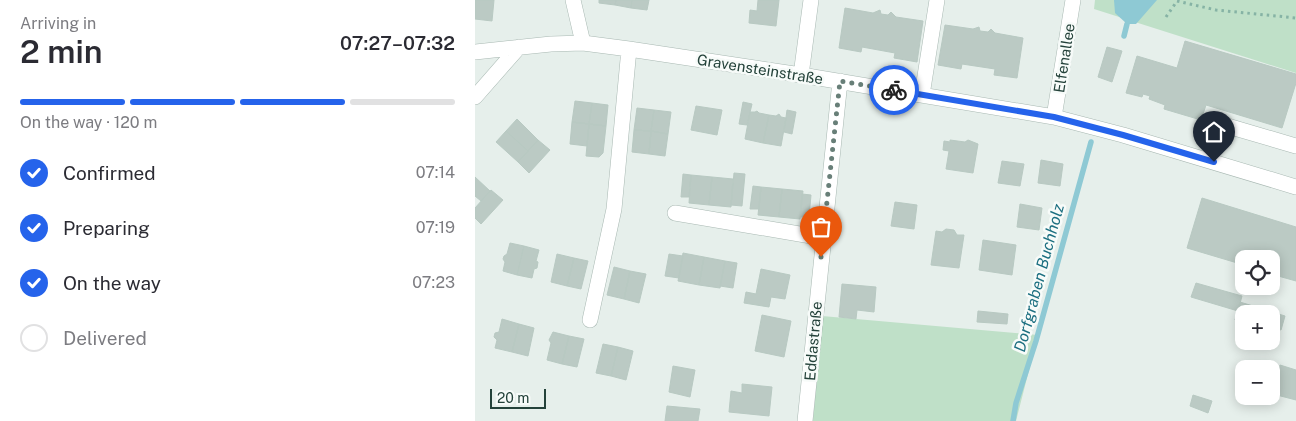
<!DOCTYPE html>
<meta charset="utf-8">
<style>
body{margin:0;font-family:"Public Sans",sans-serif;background:#f2f2f3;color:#2b2b33;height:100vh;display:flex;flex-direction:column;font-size:19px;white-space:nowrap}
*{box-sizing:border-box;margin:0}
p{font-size:16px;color:#7c7c81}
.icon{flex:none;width:28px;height:28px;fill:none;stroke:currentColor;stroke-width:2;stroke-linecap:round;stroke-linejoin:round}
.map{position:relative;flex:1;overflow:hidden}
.side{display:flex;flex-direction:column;background:#fff;width:475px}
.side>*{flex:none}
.fabs{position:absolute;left:760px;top:250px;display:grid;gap:10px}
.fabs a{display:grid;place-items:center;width:45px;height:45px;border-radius:10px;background:#fff;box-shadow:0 2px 12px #0003;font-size:25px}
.scale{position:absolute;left:15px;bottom:12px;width:56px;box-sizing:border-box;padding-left:5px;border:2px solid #24423a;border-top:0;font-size:14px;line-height:18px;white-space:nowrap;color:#24423a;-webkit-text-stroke:4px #f7fbf9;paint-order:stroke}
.pin{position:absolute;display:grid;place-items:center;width:42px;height:42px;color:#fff;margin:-51px -21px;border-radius:50% 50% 50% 0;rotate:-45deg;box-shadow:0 0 5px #0007}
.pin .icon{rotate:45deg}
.courier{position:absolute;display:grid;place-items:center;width:50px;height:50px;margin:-25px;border:4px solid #2563eb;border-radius:50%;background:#fff;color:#222;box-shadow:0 1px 6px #0007}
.overview em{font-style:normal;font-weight:600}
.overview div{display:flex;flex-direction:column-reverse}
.overview{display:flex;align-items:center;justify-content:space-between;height:85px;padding:0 20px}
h1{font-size:32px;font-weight:600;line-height:38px}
.bar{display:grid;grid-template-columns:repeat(4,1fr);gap:8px 5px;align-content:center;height:60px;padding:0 20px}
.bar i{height:6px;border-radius:4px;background:#e1e1e2}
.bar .on{background:#2563eb}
.bar p{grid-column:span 4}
ol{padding:0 20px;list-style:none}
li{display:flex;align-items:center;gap:15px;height:55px}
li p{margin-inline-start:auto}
li .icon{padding:5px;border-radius:50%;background:#2563eb;color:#fff;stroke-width:4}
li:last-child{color:#7c7c81}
li i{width:28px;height:28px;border:2px solid #e1e1e2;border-radius:50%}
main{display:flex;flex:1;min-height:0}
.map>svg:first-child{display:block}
.green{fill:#bfe0c8}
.water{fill:#8ec9d4}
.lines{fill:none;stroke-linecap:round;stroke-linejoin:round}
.stream{stroke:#8ec9d4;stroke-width:5.5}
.building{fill:#bbcac4;stroke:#b8c9c2}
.minor-casing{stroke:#a8b8b2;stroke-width:16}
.path{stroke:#86b3a5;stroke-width:3;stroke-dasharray:2.5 4;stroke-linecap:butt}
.minor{stroke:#fff;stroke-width:15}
.done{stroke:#687f78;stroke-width:5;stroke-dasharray:0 9}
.route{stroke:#2563eb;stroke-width:6}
.labels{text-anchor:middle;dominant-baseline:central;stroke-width:5;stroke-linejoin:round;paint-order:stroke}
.street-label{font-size:15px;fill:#24423a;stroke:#f7fbf9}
.water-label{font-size:16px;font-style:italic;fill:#1c6f80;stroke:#f7fbf9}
</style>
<main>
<section class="side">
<div class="overview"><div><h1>2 min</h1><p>Arriving in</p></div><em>07:27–07:32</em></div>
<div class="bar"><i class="on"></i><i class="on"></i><i class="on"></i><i></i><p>On the way · 120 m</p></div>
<ol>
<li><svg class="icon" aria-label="check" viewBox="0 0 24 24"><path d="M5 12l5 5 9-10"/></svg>Confirmed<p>07:14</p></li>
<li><svg class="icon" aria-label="check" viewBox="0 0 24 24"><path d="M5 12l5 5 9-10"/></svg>Preparing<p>07:19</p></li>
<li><svg class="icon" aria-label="check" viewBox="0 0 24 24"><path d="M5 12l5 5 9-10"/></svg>On the way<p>07:23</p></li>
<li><i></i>Delivered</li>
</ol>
</section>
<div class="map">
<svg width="821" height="421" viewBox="0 0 821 421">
<rect width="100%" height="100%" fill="#e6efeb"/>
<path class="green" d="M620,0H821V73L619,9Z
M347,316L563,335L541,421H338Z"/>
<path class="water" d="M639,0H682L661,24H652L640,13Z"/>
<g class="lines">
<path class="stream" d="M649,36L652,24
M538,421L541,403L561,341L616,142"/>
</g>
<path class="building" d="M0,0H19L17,21L0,19Z
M124,0H141L140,5L124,3Z
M141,0H157L156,8L140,5Z
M157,0H174L172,10L156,8Z
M283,0H304L301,26L274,23L275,10L282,11Z
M370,8L398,13L405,10L406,14L413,15L416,12L421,17L448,21L442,62L419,58L420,53L387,47L386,52L364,48Z
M470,25L498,29L504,27L505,31L513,32L516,29L520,33L548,38L542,78L519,75L520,69L487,64L486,69L463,65Z
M710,41L821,74V83L807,128L731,105L726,120L689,109L690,105L674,99L675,96L668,94L667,97L651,93L662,56L702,68Z
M632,47L647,51L637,82L623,77Z
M100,101L117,103L114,124L97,122Z
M268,102L277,104L272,125L264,124Z
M117,103L133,105L131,126L114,124Z
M221,106L247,110L242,135L216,130Z
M162,108L179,110L176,131L159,130Z
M179,110L196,112L193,134L176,131Z
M312,110L321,112L317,134L309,132Z
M282,111L284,113L294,115L288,143L270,139L275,112H280Z
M304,114L306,117L311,118L306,146L288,143L294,115L301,116Z
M42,119L63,140L53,151L31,131Z
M97,122L114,124L112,146L95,144Z
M114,124L131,126L128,153L124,157L111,156Z
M159,130L176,131L174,154L157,152Z
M31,131L53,151L43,162L21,142Z
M176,131L193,134L190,156L174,154Z
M63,140L75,150L54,173L43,162Z
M475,140L490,142L493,140L503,144L498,173L471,169L474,151L468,150L469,141L475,142Z
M566,160L588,164L585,186L563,183Z
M527,161L549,164L545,186L523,183Z
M259,173L270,174L267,206L256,205Z
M208,174L216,175L214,197H206Z
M216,175L237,177L234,205L214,203Z
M0,177L15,191L6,201L0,196Z
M237,177L258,179L256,207L234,205Z
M278,186L286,187L284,209H275Z
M286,187L307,189L304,217L283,215Z
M307,189L328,191L325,219L304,217Z
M16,190L28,200L6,224L0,218V208Z
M327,194L336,195L334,217H325Z
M727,198L821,227V281L796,274V259H769V265L712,248Z
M420,202L442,205L439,229L416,226Z
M545,204L567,208L564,230L542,227Z
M471,229L479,230L482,235H489L484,268L456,265L461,231L467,232Z
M508,240L541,245L537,275L504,270Z
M35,243L49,246L42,275L28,271L30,262L28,259L29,256L32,254Z
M49,246L64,250L61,261L63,262L62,268L59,269L57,278L42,275Z
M208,253L229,257L224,285L203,281Z
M82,254L99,258L92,286L76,282Z
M194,254L208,256L204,278L190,276Z
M229,257L250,261L245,288L224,285Z
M99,258L113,261L106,289L92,286Z
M250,261L262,263L258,288L245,286Z
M139,267L155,271L149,299L132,295Z
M286,269L315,275L310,299L296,297L294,307L269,303L271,292L281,294Z
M155,271L171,274L164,303L149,299Z
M721,283L767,296L763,311L716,297Z
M367,284L401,287L399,312L382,310L381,319L364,317Z
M765,302L810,316L806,330L796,327V314H769V319H767L766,322L760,320Z
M503,311L533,314L532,324L502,322Z
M287,315L316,321L309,357L280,351Z
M27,319L44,324L37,352L20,348L22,340L19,337L20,333L24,332Z
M44,324L59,328L53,356L37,352Z
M78,332L94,336L87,364L72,360L76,343L74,340Z
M94,336L109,339L102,367L87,364Z
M128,344L143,347L136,376L121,373Z
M143,347L158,351L151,380L136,376Z
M805,365L821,370V400L798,394L801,375L803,376Z
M198,366L220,370L215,397L194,392Z
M267,384L297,387L294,416L254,412L256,391L267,393Z
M718,395L737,401L733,413L715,406Z
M192,406L225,409L223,421H190Z"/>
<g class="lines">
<defs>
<path id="minor" d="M98,0L108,43
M0,52L76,44L108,43L154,49L326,75L579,117L648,135L821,187
M326,75L336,0
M447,95L462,0
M0,97L44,47
M579,117L598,0
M739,122L821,146
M200,213L348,238
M115,320L139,209L154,49
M330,421L365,81"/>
</defs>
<use href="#minor" class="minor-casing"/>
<path class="path" d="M702,1L741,10L821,18
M691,17L702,1"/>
<use href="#minor" class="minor"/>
</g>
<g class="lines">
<path class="done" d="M346,257L365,81L419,90"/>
<path class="route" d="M419,90L579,117L648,135L739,162"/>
</g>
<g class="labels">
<g class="street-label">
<text transform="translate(589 58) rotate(-81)">Elfenallee</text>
<text transform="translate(285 69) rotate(9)">Gravensteinstraße</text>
<text transform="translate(338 341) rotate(-85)">Eddastraße</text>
</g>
<g class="water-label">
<text transform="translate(564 278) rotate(-75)">Dorfgraben Buchholz</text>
</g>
</g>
</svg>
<div class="fabs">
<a><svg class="icon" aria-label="locate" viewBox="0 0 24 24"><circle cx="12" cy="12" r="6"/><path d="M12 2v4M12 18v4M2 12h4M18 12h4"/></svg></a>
<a>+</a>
<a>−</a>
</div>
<div class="scale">20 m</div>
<div class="pin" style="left:346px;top:257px;background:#ea580c"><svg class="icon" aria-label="bag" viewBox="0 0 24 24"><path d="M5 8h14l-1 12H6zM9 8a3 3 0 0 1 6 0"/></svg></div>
<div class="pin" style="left:739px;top:162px;background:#1f2937"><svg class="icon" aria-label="home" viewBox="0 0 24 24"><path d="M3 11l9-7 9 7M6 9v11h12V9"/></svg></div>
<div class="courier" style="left:419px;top:90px"><svg class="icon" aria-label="bike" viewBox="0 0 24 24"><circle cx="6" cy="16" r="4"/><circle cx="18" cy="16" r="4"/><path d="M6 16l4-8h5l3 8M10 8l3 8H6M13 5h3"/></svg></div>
</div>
</main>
